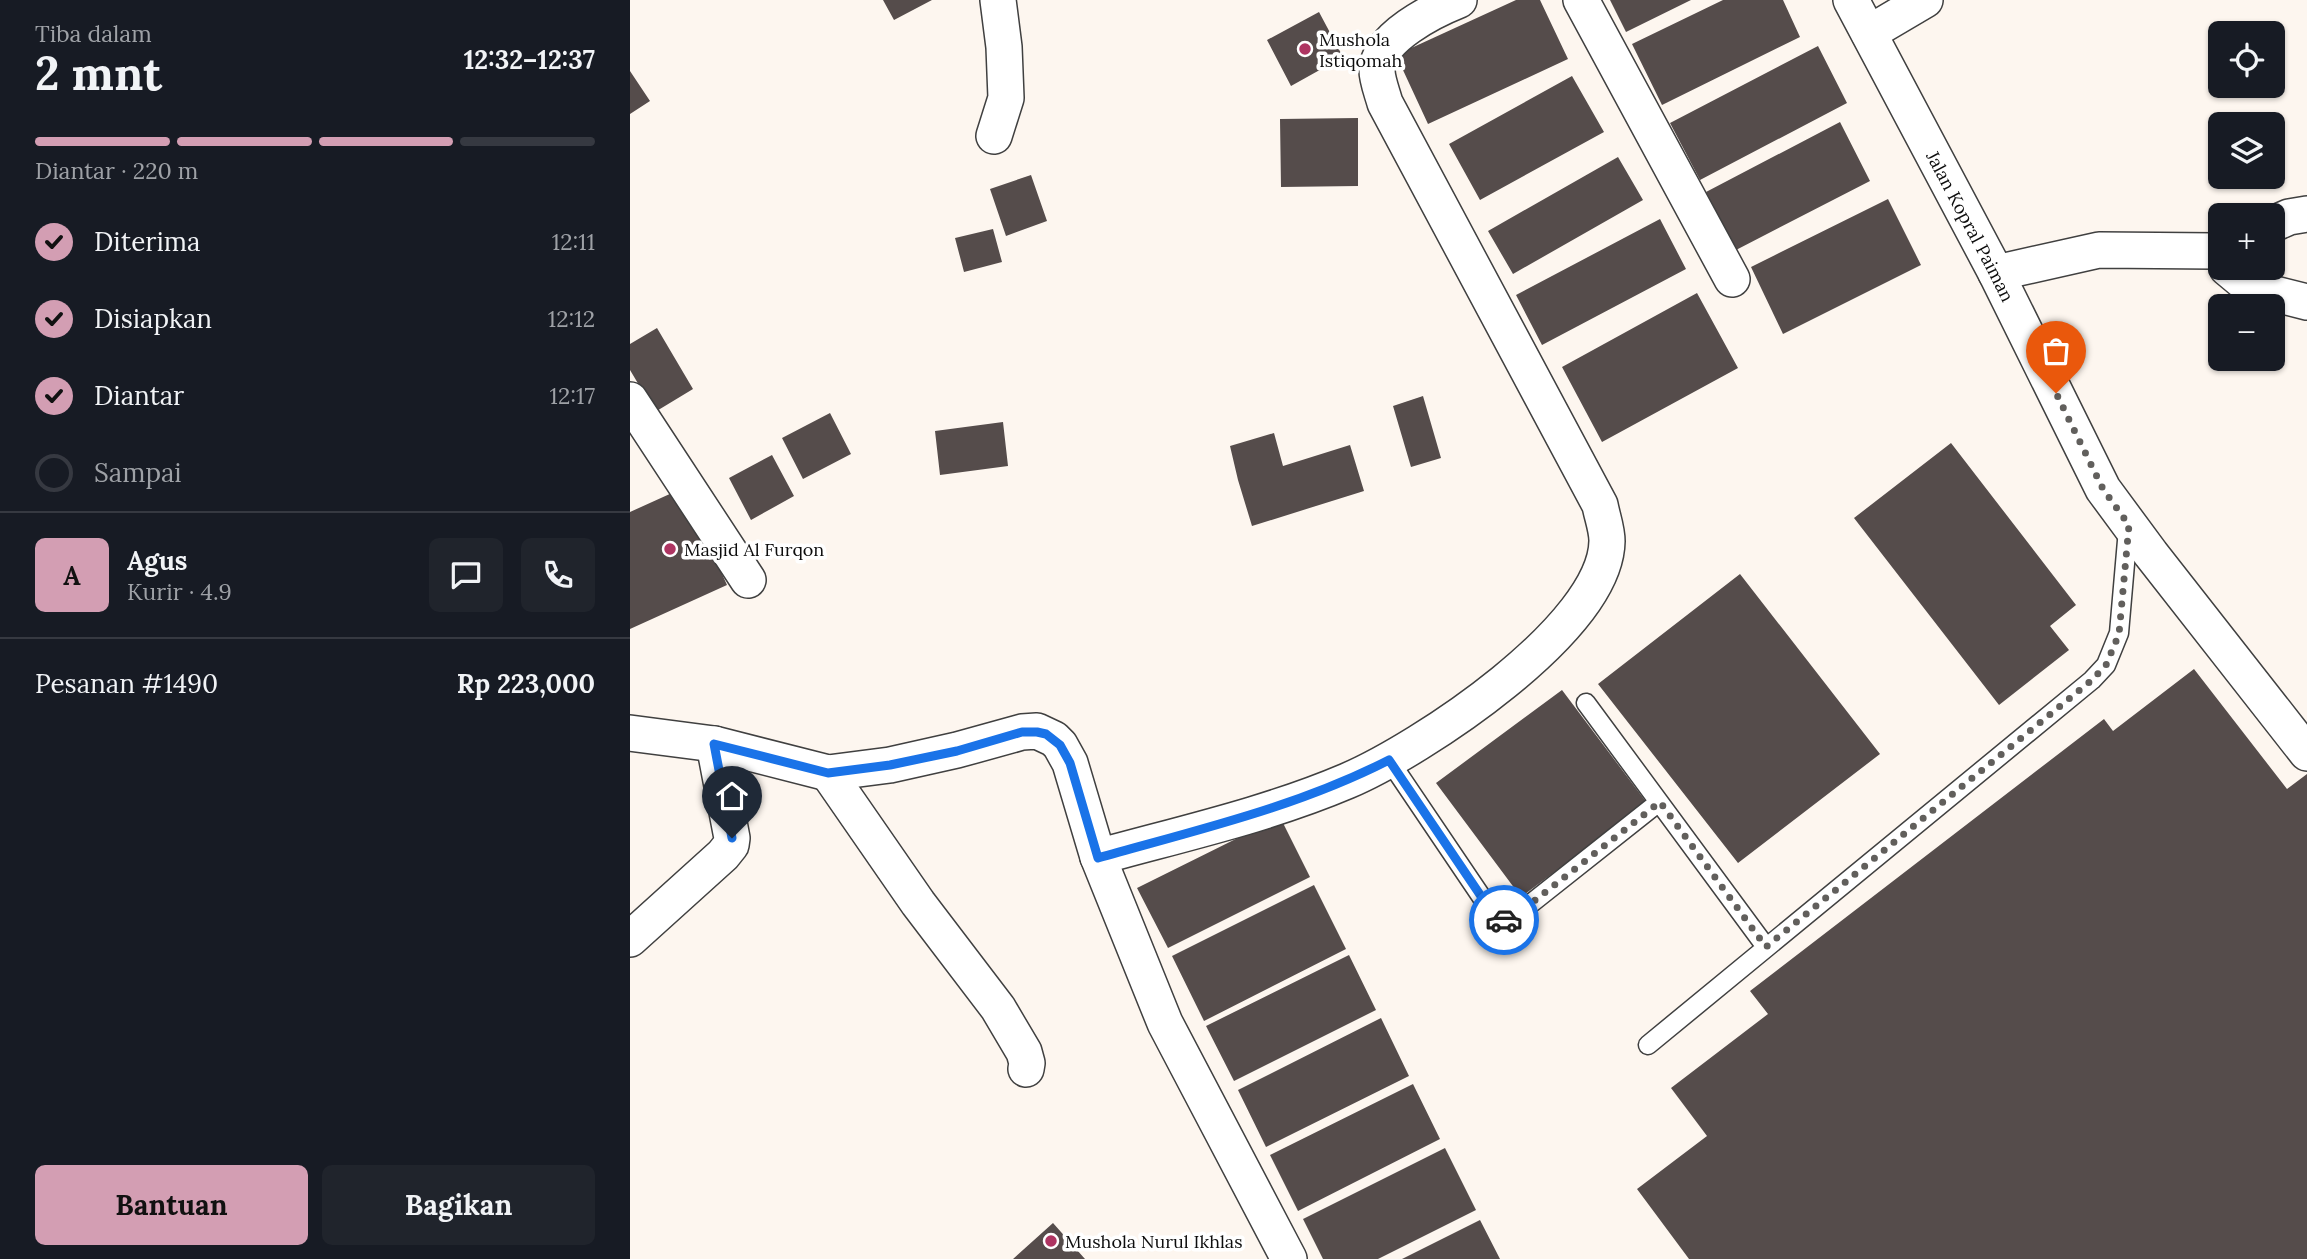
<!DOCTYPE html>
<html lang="id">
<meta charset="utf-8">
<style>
body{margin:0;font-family:Lora,serif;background:#20242c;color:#f1f3f6;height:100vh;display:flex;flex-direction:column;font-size:26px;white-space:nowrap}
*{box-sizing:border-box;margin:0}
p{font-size:23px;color:#9ea1a6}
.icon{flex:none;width:38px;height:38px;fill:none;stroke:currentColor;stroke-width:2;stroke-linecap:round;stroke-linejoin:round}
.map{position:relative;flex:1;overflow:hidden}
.sheet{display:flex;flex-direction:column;background:#171b24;width:630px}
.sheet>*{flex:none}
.tools{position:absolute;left:1578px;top:21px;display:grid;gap:14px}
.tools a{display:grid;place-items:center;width:77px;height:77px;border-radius:10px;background:#171b24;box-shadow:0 2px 5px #0004;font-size:35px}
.pin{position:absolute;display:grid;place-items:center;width:60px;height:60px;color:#fff;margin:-72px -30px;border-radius:50% 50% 50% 0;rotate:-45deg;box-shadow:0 0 7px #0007}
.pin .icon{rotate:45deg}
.courier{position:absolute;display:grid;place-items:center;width:70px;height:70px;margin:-35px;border:5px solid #1a73e8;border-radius:50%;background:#fff;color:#222;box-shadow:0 2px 9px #0007}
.head em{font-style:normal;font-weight:800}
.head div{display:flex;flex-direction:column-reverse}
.head{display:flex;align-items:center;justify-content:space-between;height:119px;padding:0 35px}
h1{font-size:46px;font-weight:800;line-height:52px}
.bar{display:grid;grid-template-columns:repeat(4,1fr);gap:10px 7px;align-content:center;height:84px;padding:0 35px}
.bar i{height:9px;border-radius:5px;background:#363941}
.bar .selected{background:#d39eb3}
.bar p{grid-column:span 4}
.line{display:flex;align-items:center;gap:18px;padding:0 35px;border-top:2px solid #363941}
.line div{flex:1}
.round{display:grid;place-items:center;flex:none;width:74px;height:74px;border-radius:10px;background:#20242c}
ol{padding:0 35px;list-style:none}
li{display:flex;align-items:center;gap:21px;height:77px}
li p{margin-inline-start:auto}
li .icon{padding:7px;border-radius:50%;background:#d39eb3;color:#111;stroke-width:4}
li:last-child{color:#9ea1a6}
li i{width:38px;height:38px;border:4px solid #363941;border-radius:50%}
.primary-button{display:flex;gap:14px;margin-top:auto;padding:14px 35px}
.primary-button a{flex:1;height:80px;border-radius:10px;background:#d39eb3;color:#111;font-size:28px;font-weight:800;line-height:80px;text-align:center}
.primary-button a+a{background:#20242c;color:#f1f3f6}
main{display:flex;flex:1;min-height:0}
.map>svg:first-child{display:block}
.building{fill:#554c4b}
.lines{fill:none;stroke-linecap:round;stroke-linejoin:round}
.service-casing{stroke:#404040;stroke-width:21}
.minor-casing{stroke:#404040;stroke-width:38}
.service{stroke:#fff;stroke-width:18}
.minor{stroke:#fff;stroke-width:35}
.done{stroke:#615f5c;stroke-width:7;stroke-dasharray:0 12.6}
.route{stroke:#1a73e8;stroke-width:9}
.poi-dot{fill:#ae3562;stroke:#fff;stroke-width:2.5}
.labels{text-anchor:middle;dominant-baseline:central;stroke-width:7;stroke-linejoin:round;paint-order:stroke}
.poi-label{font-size:18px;fill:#0d0d0d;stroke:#fff;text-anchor:start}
.street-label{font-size:18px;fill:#0d0d0d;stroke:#fff}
</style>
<main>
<section class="sheet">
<div class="head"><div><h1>2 mnt</h1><p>Tiba dalam</p></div><em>12:32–12:37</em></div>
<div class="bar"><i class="selected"></i><i class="selected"></i><i class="selected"></i><i></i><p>Diantar · 220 m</p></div>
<ol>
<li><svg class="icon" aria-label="check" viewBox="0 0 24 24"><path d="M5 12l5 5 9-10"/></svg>Diterima<p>12:11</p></li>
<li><svg class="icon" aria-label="check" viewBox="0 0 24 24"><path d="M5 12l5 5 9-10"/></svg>Disiapkan<p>12:12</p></li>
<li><svg class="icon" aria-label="check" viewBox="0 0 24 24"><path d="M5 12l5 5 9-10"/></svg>Diantar<p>12:17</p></li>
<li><i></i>Sampai</li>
</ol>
<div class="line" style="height:126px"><b class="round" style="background:#d39eb3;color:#111">A</b><div><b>Agus</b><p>Kurir · 4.9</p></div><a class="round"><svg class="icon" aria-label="chat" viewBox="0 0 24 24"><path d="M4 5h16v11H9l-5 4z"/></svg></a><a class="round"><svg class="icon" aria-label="phone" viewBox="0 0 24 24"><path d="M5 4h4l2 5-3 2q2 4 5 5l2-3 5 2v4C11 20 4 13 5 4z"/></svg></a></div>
<div class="line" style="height:91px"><div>Pesanan #1490</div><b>Rp 223,000</b></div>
<div class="primary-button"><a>Bantuan</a><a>Bagikan</a></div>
</section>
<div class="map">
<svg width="1677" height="1259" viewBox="0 0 1677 1259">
<rect width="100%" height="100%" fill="#fdf6ef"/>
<path class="building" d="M253,0H302L264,20Z
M886,0H910L938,59L798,124L766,55Z
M980,0H1061L996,32Z
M1093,0H1153L1170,37L1032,105L1002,44Z
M689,12L713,57L661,86L637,40Z
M1188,46L1217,103L1070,180L1040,123Z
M0,71L20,101L0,114Z
M942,76L974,132L850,200L819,144Z
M728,118V186L651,187L650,119Z
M1210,122L1240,181L1106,250L1076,192Z
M988,157L1013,200L883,274L858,231Z
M401,175L417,221L376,236L360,189Z
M1258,199L1291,265L1153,334L1121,267Z
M1030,219L1056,269L912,345L886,295Z
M363,229L372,262L334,272L325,238Z
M1067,293L1108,368L972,442L932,367Z
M27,328L63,389L25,412L0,370V344Z
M793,396L811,458L781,467L763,406Z
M200,413L221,454L173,479L152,438Z
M373,422L378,466L310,475L305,431Z
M644,433L653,466L720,445L734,491L622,526L608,480L600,446Z
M1321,443L1446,605L1420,626L1439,650L1369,705L1224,518Z
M142,455L164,496L121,520L99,478Z
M53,488L97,585L0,629V512Z
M1110,574L1250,754L1108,863L968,684Z
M1564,669L1657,789L1677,774V1259H1059L1007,1189L1077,1136L1041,1088L1138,1014L1120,991L1474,719L1483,731Z
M932,690L1017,803L891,897L806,783Z
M650,817L680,877L538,948L507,888Z
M684,885L716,949L574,1021L542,956Z
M719,955L746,1010L604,1081L576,1026Z
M751,1018L779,1076L636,1147L608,1090Z
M783,1084L810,1139L668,1211L640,1155Z
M815,1148L846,1210L748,1259H693L673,1219Z
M850,1220L870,1259H772Z
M423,1223L455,1259H383Z"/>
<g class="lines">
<defs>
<path id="service" d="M956,703L1136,947
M759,760L857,905C864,914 869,921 880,920L1029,802
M1018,1045L1462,680L1476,665L1489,633L1498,529"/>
<g id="minor">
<path d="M951,0L1102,279"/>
<path id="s1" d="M1221,0L1366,273L1473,489L1521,554L1677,753"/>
<path d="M1239,33L1295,0"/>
<path d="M364,136L376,98L374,47L368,0"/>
<path d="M1643,224L1659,217L1677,214"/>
<path d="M1597,268L1621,288L1677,302"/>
<path d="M1366,273L1469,250L1585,251L1591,248"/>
<path d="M0,400L118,580"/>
<path d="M0,733L84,744L198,773L260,765L327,750L392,732L407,731L424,739L430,745L440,763L468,857L535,1023L659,1259"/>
<path d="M198,773L288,903L368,1008L394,1052L397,1063L396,1069"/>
<path d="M468,857C551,834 637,815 717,781C790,750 976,628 977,541C977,529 972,516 970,505L755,103C752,92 747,80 747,70C748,37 804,10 829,0"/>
<path d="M0,939L93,855L101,845L102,838L84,744"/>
</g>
</defs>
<use href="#service" class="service-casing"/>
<use href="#minor" class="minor-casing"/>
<use href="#service" class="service"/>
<use href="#minor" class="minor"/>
</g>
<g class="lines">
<path class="done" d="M874,920H880L1030,802L1136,947L1462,680L1476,665L1489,634L1499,525L1473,489L1426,393"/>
<path class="route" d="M102,838L84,744L198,773L260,765L327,751L392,732H407L416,734L430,745L440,763L468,858C567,830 667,807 759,760L857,905L865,915L874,920"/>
</g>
<g class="poi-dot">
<circle cx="675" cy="49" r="7"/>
<circle cx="40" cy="549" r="7"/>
<circle cx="421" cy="1241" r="7"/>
</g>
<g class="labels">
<g class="poi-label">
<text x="689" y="39">Mushola<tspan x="689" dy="21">Istiqomah</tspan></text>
<text x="54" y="549">Masjid Al Furqon</text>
<text x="435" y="1241">Mushola Nurul Ikhlas</text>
</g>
<g class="street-label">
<text stroke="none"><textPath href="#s1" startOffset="256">Jalan Kopral Paiman</textPath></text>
</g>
</g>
</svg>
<div class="tools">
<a><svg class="icon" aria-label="locate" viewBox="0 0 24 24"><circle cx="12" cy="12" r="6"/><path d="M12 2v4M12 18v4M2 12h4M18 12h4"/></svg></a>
<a><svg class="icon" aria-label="layers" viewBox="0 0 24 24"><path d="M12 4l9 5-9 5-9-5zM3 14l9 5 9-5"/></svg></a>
<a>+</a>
<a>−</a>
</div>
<div class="pin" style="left:1426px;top:393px;background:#ea580c"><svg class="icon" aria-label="bag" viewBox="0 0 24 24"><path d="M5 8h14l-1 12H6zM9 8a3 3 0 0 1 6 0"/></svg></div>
<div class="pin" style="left:102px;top:838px;background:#1f2937"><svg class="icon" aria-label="home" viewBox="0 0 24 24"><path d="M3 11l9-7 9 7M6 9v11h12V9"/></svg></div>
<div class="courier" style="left:874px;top:920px"><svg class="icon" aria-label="car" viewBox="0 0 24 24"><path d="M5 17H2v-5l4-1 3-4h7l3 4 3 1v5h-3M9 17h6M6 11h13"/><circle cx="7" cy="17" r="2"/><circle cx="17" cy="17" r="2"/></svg></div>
</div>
</main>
